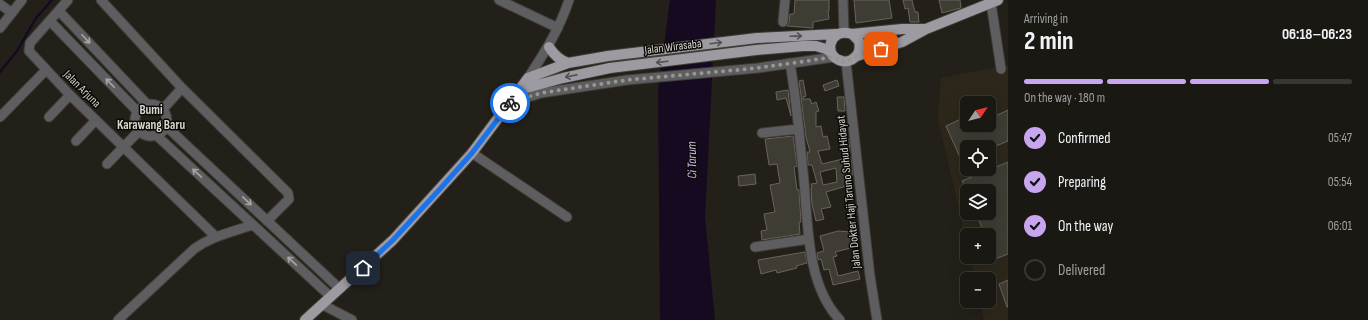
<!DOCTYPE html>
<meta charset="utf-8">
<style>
body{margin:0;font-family:"Sofia Sans Condensed",sans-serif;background:#272521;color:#f1f3f6;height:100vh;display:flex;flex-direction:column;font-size:15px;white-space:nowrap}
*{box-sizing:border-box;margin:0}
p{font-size:13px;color:#9fa0a0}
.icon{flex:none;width:22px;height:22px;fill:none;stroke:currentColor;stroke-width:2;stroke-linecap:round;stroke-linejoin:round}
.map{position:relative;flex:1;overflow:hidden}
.details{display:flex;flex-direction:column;background:#1a1813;width:360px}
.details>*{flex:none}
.needle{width:26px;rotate:55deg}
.tools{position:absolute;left:960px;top:96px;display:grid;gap:8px}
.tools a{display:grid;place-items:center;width:36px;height:36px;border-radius:6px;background:#1a1813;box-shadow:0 4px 16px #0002,0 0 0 1px #383733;font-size:20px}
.pin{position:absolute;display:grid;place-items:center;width:34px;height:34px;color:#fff;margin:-17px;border-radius:8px;box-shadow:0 2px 6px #0006}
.courier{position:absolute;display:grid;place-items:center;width:40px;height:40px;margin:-20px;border:3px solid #1a73e8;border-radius:50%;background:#fff;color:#222;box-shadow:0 1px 5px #0007}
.head em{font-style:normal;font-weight:700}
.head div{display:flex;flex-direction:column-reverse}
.head{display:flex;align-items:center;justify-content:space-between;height:68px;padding:0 16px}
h1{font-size:26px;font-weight:700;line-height:30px}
.bar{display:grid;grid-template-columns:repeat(4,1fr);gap:6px 4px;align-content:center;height:48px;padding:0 16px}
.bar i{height:5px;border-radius:3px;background:#383733}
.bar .selected{background:#c8a6ef}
.bar p{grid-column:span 4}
ol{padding:0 16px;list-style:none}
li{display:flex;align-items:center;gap:12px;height:44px}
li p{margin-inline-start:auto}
li .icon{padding:4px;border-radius:50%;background:#c8a6ef;color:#111;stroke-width:4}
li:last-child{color:#9fa0a0}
li i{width:22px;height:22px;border:2px solid #383733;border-radius:50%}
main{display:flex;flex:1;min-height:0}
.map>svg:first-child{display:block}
.built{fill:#2c271a;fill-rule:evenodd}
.water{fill:#160a21}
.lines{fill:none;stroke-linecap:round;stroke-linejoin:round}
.stream{stroke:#160a21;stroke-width:2.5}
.building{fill:#3f3c34;stroke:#68645c;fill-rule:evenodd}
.minor-casing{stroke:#403d36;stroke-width:11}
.major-casing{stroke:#403d36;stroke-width:12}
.minor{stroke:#5e5d60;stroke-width:9}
.major{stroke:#9d9aa1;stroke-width:10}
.oneway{stroke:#545254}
.oneway2{stroke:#a7a5a3}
.done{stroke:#989690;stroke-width:4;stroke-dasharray:0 7.2}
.route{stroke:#1a73e8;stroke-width:5}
.labels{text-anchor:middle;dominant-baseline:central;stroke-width:3;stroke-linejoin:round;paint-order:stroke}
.street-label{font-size:12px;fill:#d7d5d0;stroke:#0b0a07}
.neighbourhood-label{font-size:13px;font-weight:bold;fill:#dcd8cf;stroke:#0b0a07}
.water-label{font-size:13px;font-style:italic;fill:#d1b8ee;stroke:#0b0a07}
</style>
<main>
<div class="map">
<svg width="1008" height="320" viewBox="0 0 1008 320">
<rect width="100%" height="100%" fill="#232019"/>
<path class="built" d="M1008,65V320H984L980,301H989V279H975L970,257H989V235H967V245L938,119L941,78ZM967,103H989V125H967ZM967,147H989V169H967ZM967,191H989V213H967Z"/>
<path class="water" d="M670,0H716L705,217L715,320H660L658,90Z"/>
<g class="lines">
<path class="stream" d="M0,72L17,51L36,18L52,0"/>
</g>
<path class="building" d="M795,0H829V11H828L829,19L813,22V28L787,26L789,23L790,14H794Z
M854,0H889L892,18L856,23Z
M903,0H912L915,12H918L919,22H910L908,8L905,9Z
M939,0H960L961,8L942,13Z
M803,80L806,96L803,97V99H810L812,104L816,102L819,111L816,112V127L821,126L823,137L827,136L830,149L818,151L822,164L851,157L853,175L848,176L850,185L826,192L831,207L821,209L824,219L816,221L812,204L811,188H812L811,184L817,183L812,165H808L807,152H810L806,137L799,81ZM836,168L837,182L823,185L820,172Z
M837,80L839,86L825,91L823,85Z
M788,90L790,108L791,116L786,98L777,100L776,92Z
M837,97H844L845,111H838Z
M1008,110V141L989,149V147H967V160L962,162L946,126L967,116V125H989V119Z
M793,136L797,166L794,167L797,190H799L801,222H799L800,234L762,240L761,231L767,230L764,214L775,212L770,185L780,183L777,164L769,165L765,139Z
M849,139L850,151L845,152L843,140Z
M1008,162V254L995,259L989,244V235H985L976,213H989V191H967L962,181Z
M755,174L756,184L739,186L738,176Z
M838,231L852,232L851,248L835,252L837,256L833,257L838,276L858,271L860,279L833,285L829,269L824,270L821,259L818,260L817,253L824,251L820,236Z
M805,252L807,263L796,266L797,268L777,273L776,270L761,274L758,260Z
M1008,280V307H1007L999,284Z"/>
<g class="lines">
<defs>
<path id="minor" d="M68,0L30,43L29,51L70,95L215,236
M101,0L182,88L288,193L289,199L267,221
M499,0L558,28
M843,0L844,32
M991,3L1001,69
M0,4L12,13
M59,11L147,104
M50,21L137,111
M783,22L785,0
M0,28L22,0
M846,62L870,276L877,320
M790,63C797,103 800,142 804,181C808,226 807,286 840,320
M528,78C545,52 559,30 569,0
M147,104C163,103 168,113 167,127C164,130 161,134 156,135C138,142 124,114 147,104Z
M508,104L541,93L627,80L758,68L834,57
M163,109L182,88
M0,117L46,70
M49,117L70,95
M167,127L340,289
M762,133L799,129
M156,135L331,297
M76,141L96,120
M472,153L567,217
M107,164L139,131
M755,247L809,239
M323,305L352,320
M118,320L194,249C212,236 232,232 252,225"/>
<path id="major" d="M852,34L859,41C860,48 860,54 854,58C851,61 846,62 842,61C822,57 829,26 852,34L902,29H926
M549,47C554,55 559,60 568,63
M857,56L902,42L926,29L998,0
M519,90L563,78L610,68L756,50L803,46H816L826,49L831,52
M305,320L393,240L472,153L528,78L568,63L608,56L757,38L837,34"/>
</defs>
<use href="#minor" class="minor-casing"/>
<use href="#major" class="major-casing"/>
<use href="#minor" class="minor"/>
<use href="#major" class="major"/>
</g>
<defs><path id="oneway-shaft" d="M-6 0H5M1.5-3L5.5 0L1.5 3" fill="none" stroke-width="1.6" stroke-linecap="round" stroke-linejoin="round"/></defs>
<g class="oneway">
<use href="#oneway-shaft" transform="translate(796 36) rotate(-2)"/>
<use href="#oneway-shaft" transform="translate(716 43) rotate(-7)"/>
<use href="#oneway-shaft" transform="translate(662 62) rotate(173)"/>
<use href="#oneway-shaft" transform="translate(571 76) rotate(169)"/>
</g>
<g class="oneway2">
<use href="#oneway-shaft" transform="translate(86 39) rotate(46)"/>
<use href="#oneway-shaft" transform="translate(110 83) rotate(-134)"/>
<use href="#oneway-shaft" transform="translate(197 173) rotate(-137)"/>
<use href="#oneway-shaft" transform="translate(247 201) rotate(43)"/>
<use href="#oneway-shaft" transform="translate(292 261) rotate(-137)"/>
</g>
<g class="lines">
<path class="done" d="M510,103L541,93L627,80L758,68L834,57C846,67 848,59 859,55C866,53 873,51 881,49"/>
<path class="route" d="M363,268L393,240L440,189L472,153L510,103"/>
</g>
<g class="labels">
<g class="street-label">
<text transform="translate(673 47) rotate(-7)">Jalan Wirasaba</text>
<text transform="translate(82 89) rotate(45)">Jalan Arjuna</text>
<text transform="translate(849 192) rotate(-96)">Jalan Dokter Haji Taruno Suhud Hidayat</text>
</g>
<g class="neighbourhood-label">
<text x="151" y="110">Bumi<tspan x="151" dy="15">Karawang Baru</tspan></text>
</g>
<g class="water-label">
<text transform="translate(692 160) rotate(-91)">Ci Tarum</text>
</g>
</g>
</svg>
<div class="tools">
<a><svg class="needle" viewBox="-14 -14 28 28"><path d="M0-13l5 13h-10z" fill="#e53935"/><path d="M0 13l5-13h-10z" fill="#9fa0a0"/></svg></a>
<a><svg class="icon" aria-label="locate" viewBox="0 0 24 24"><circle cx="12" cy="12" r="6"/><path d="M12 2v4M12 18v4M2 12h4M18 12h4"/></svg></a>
<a><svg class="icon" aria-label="layers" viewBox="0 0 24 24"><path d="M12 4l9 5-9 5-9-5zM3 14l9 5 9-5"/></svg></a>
<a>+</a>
<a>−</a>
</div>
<div class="pin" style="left:881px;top:49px;background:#ea580c"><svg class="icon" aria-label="bag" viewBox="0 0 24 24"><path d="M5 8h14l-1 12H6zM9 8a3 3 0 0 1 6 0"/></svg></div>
<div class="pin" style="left:363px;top:268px;background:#1f2937"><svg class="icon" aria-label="home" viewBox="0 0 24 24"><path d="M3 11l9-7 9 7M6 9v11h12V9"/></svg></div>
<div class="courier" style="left:510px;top:103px"><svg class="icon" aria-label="bike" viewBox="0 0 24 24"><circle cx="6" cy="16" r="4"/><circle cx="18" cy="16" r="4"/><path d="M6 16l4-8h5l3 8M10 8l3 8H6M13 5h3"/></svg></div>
</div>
<section class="details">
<div class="head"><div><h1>2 min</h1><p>Arriving in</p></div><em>06:18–06:23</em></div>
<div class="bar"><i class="selected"></i><i class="selected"></i><i class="selected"></i><i></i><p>On the way · 180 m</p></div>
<ol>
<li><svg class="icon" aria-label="check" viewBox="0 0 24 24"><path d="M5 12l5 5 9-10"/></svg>Confirmed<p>05:47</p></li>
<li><svg class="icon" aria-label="check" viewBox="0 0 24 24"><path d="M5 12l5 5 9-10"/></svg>Preparing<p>05:54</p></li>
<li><svg class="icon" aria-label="check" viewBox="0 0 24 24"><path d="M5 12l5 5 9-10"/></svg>On the way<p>06:01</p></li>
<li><i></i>Delivered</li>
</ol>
</section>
</main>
